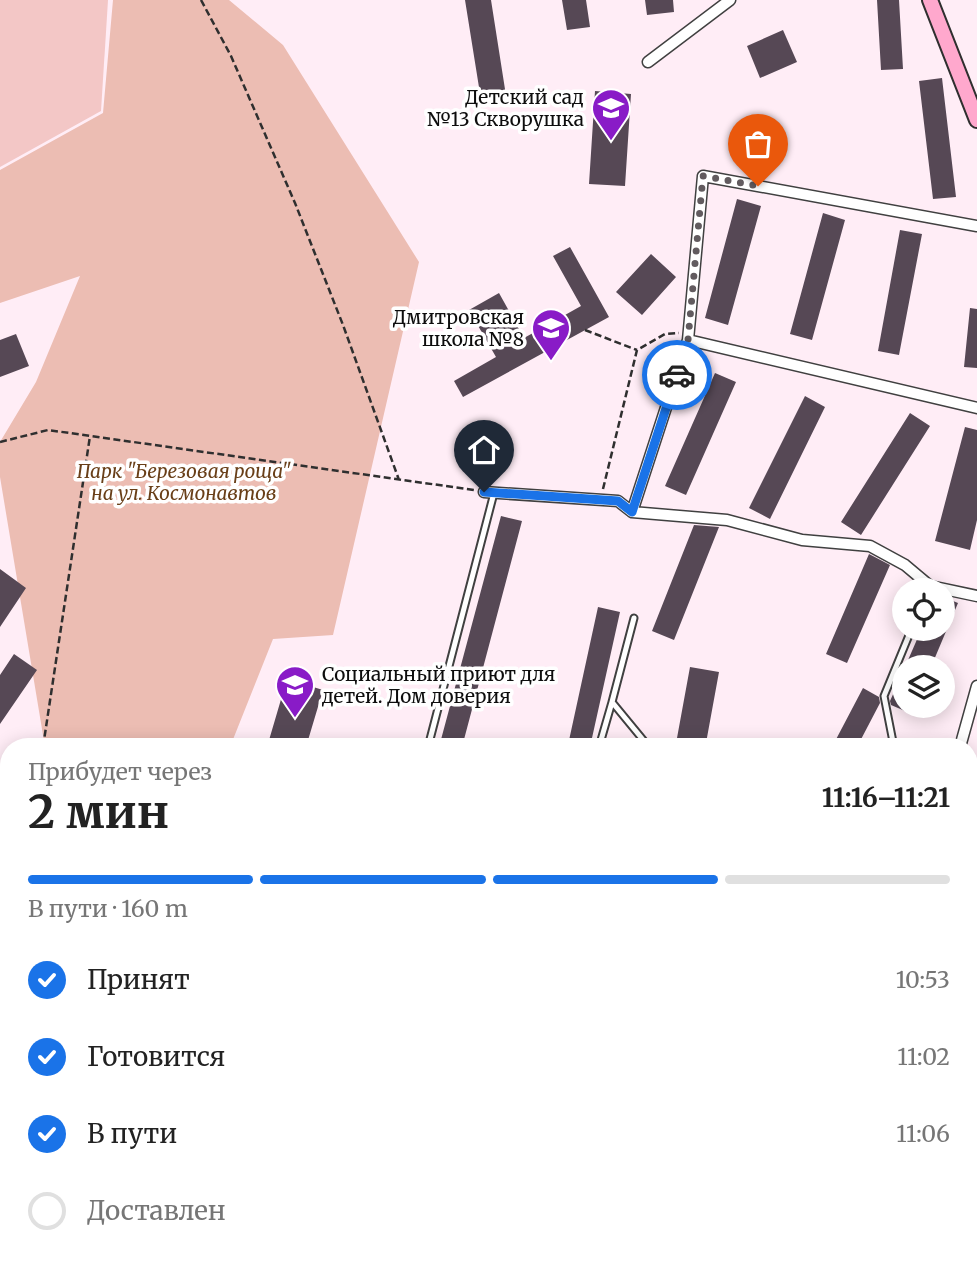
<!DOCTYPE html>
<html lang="ru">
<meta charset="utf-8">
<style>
body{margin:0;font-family:Merriweather,serif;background:#f6f6f6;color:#222;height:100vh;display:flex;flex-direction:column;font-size:26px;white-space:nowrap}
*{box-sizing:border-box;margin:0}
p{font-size:23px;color:#767676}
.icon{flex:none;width:38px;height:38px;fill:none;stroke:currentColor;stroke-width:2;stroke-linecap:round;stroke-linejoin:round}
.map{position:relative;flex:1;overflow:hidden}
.panel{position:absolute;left:0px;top:738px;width:978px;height:527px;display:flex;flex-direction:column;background:#fff;border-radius:28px 28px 0 0;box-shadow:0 4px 18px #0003}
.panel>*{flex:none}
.buttons{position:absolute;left:892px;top:578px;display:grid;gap:14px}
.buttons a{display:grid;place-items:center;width:63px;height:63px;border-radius:50%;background:#fff;box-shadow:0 4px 18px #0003;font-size:35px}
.pin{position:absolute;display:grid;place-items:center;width:60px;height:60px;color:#fff;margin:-72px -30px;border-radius:50% 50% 50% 0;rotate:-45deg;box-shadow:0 0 7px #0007}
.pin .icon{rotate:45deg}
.courier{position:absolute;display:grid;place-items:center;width:70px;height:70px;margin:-35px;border:5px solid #1a73e8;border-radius:50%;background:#fff;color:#222;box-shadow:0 2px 9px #0007}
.overview em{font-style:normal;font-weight:700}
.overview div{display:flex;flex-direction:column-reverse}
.overview{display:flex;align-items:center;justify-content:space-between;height:119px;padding:0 28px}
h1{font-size:46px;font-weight:700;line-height:52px}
.bar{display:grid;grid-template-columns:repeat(4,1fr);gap:10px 7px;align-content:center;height:84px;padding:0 28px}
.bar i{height:9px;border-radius:5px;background:#e0e0e0}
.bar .current{background:#1a73e8}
.bar p{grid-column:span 4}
ol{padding:0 28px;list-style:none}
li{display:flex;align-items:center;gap:21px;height:77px}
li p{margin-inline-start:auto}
li .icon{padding:7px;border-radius:50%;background:#1a73e8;color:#fff;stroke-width:4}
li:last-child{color:#767676}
li i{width:38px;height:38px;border:4px solid #e0e0e0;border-radius:50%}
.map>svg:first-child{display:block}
.industrial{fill:#e0e5ec}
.green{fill:#ecbdb3}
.pitch{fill:#f3c7c6}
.building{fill:#564855}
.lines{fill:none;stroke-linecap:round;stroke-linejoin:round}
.lane-casing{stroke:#404040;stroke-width:9}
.street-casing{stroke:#404040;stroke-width:13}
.secondary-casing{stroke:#2f2f2f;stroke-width:18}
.path{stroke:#2f2f2f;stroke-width:2.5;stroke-dasharray:7 3.5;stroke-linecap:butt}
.lane{stroke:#fff;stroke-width:5}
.street{stroke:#fff;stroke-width:10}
.secondary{stroke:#ffa8cd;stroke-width:14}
.done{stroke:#625b5f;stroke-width:7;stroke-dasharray:0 12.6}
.route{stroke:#1a73e8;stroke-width:9}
.labels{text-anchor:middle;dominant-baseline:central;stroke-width:7;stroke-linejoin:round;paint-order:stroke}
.poi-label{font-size:19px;fill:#0d0d0d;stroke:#fff;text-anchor:end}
.park-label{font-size:19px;font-style:italic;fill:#693f18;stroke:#fff}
</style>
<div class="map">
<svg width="977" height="1264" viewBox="0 0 977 1264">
<rect width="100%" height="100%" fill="#ffedf6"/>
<path class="industrial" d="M89,1256H748L758,1264H88Z"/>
<path class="green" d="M113,0H229L283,45L419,262L333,635L273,639L230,747H45L0,477V442L36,382L80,276L0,303V170L103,113Z"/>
<path class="pitch" d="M0,0H108L101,111L0,167Z"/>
<path class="building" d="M465,0H491L507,102L482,106Z
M562,0H586L590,27L567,30Z
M645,0H673L674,12L647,15Z
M877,0H899L903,69L881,70Z
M783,30L797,62L760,78L747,46Z
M942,78L956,197L933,199L919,81Z
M595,91L631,94L625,186L589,184Z
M737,199L761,206L728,325L705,318Z
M823,213L845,220L812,340L790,334Z
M900,230L922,234L899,355L878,351Z
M570,247L609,317L463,397L454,381L496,357L469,310L499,293L524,338L581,306L553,256Z
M651,254L676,277L642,315L616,292Z
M970,308L977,309V368L964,367Z
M16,334L29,366L0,377V340Z
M715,373L736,382L686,495L665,486Z
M805,396L825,407L770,519L749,508Z
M910,413L930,426L861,535L841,522Z
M965,427L977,430V520L970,550L935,541Z
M501,516L522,521L462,747H439Z
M694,525L719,527L674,640L652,631Z
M869,554L890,565L847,663L826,654Z
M0,569L26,588L0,627Z
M943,597L958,603L931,667H905L922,628H943Z
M598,607L620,612L590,747H580L568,745Z
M14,654L37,670L0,724V675Z
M690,667L719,672L706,743L677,738Z
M905,668V711L891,705L890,701Z
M287,679L323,690L306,747H267Z
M863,688L879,697L880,703L857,747H832Z"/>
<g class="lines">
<defs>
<path id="lane" d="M634,618L612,702L649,747
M428,747L494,493
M599,747L612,702
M894,747L884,696L912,628
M970,914L977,916
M970,1016L977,1000
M970,1133L977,1137
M621,1256L627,1264
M849,1256L852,1264
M236,1264L238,1256
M283,1264L284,1256
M424,1264V1256"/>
<path id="street" d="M648,62L730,0
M977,226L703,176L688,340L632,512L727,520L802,540L870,546L905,565L930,586L977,596
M688,340L977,408
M484,492L618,501L632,512
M960,747L977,686"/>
<path id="secondary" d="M930,0L977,120
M0,900L9,898
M774,1256L785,1264"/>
</defs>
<use href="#lane" class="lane-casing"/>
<use href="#street" class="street-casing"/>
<use href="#secondary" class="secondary-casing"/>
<path class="path" d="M201,0L231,56L295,203L343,325L399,480
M585,330L637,350
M0,442L48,430L474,490
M603,489L637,350L665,334L679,333
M43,747L90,436"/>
<use href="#lane" class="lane"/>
<use href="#street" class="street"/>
<use href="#secondary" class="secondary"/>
</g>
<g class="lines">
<path class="done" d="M677,375L688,340L703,176L758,186"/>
<path class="route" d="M484,492L618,501L632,512L677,375"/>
</g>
<defs>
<symbol id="school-pin" viewBox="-11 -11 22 30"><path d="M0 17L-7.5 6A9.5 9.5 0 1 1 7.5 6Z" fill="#891bc7" stroke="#fff"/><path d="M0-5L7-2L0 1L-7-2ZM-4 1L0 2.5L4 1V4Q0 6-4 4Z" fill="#fff"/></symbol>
</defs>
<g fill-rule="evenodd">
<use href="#school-pin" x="589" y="86" width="44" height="60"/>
<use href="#school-pin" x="529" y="306" width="44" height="60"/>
<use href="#school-pin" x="273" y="663" width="44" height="60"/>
</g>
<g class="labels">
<g class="poi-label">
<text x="584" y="97">Детский сад<tspan x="584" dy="22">№13 Скворушка</tspan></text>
<text x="524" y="317">Дмитровская<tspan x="524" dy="22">школа №8</tspan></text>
<text x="322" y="674" text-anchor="start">Социальный приют для<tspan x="322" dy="22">детей. Дом доверия</tspan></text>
</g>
<g class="park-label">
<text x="184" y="471">Парк "Березовая роща"<tspan x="184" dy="22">на ул. Космонавтов</tspan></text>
</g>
</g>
</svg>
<div class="buttons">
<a><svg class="icon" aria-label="locate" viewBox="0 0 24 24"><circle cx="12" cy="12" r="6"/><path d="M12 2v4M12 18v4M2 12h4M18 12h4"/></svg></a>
<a><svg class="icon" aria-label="layers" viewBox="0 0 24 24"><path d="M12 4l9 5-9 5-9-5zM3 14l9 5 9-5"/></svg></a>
</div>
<div class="pin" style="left:758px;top:186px;background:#ea580c"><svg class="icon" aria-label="bag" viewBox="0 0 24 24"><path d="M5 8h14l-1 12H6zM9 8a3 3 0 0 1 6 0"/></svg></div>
<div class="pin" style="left:484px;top:492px;background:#1f2937"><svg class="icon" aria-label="home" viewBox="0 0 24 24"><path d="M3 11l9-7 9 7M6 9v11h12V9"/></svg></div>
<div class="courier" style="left:677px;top:375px"><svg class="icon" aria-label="car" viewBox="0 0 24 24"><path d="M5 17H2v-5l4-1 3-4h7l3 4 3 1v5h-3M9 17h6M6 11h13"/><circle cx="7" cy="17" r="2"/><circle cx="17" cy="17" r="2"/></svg></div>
<section class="panel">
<div class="overview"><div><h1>2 мин</h1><p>Прибудет через</p></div><em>11:16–11:21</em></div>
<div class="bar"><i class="current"></i><i class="current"></i><i class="current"></i><i></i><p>В пути · 160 m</p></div>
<ol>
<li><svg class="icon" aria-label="check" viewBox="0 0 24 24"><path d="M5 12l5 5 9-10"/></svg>Принят<p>10:53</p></li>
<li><svg class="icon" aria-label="check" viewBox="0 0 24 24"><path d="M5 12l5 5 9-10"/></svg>Готовится<p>11:02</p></li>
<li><svg class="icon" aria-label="check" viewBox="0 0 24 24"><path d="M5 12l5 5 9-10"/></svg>В пути<p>11:06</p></li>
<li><i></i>Доставлен</li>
</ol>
</section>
</div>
